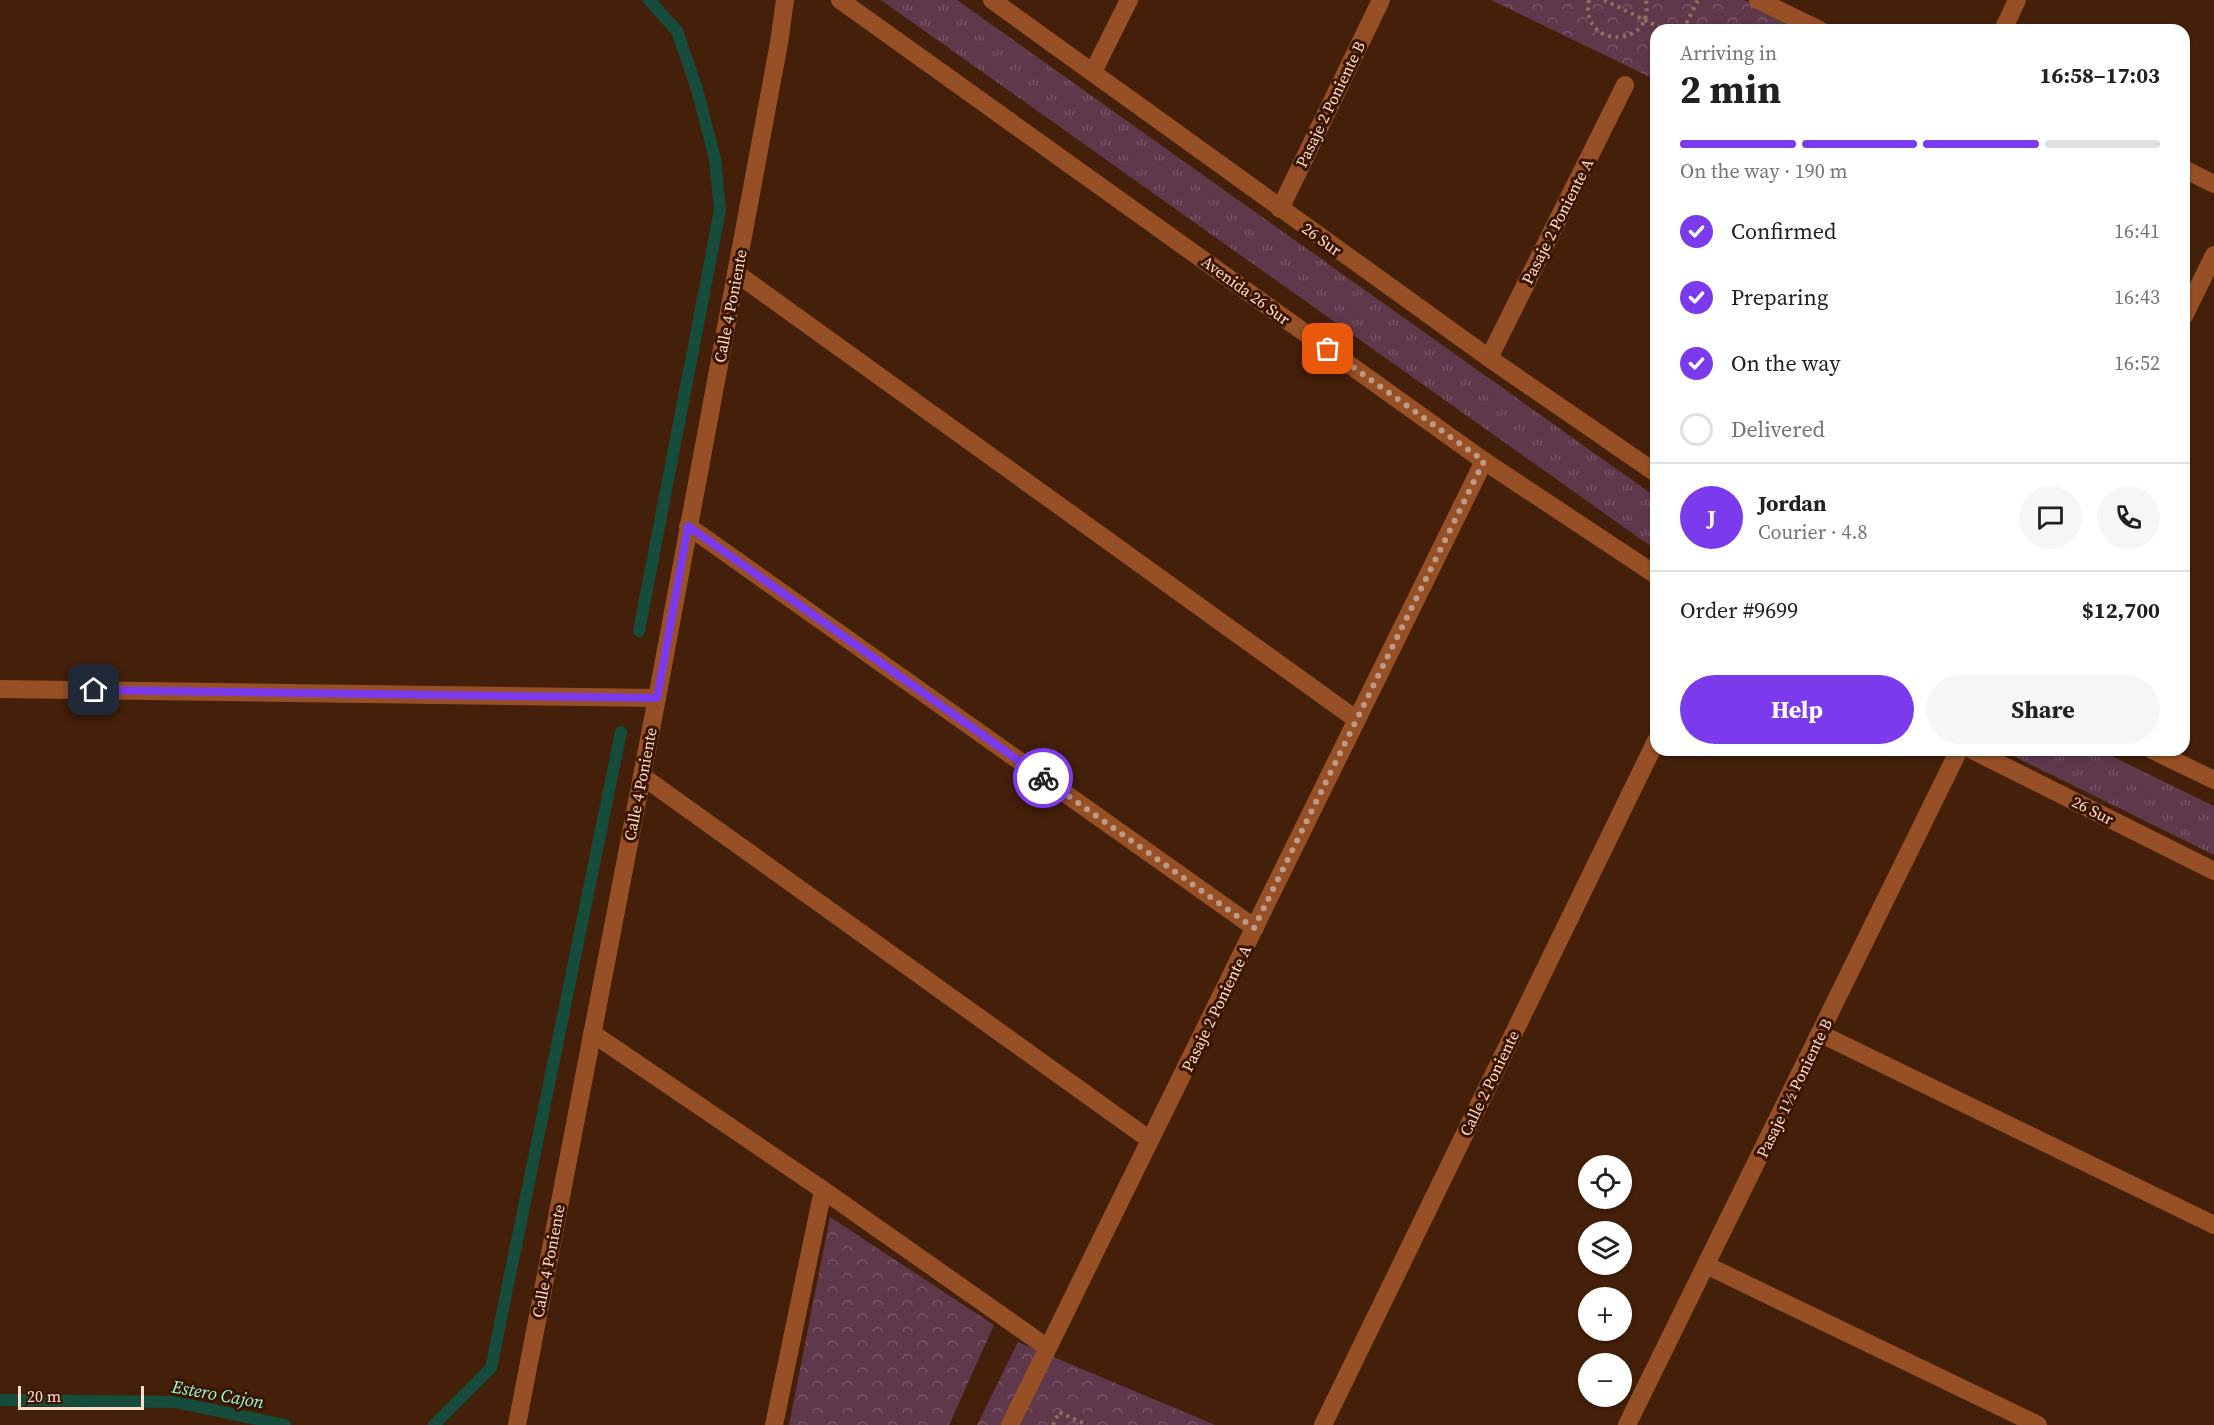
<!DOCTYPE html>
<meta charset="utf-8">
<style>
body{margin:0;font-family:"Source Serif 4",serif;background:#f6f6f6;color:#202124;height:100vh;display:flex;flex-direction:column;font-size:22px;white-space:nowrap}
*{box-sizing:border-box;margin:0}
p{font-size:20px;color:#757577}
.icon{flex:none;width:33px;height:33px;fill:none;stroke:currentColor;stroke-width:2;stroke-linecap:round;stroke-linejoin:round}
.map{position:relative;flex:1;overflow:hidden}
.details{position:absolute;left:1650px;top:24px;width:540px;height:732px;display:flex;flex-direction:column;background:#fff;border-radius:18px;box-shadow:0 2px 4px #0004}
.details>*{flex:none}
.fabs{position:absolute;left:1578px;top:1155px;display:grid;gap:12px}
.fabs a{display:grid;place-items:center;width:54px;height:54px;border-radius:50%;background:#fff;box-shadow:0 2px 4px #0004;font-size:30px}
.scale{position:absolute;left:18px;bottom:15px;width:126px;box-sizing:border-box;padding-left:6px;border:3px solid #fdc;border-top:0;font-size:16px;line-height:21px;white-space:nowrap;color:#fdc;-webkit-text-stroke:4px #391501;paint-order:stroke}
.pin{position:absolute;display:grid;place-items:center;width:51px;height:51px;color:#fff;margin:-26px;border-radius:12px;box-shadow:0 3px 9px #0006}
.courier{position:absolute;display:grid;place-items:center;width:60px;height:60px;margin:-30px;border:4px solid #7c3aed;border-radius:50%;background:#fff;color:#222;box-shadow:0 2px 8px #0007}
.headline em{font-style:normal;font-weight:700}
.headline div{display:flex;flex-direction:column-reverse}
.headline{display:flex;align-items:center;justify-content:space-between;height:102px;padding:0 30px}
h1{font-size:39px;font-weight:700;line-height:45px}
.bar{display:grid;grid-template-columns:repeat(4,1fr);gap:9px 6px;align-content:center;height:72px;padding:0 30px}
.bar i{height:8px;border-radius:4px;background:#e0e0e0}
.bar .selected{background:#7c3aed}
.bar p{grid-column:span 4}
.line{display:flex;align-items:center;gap:15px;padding:0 30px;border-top:2px solid #e0e0e0}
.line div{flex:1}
.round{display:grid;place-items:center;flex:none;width:63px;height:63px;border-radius:32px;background:#f6f6f6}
ol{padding:0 30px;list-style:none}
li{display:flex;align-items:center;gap:18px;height:66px}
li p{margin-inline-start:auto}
li .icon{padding:6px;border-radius:50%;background:#7c3aed;color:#fff;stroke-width:4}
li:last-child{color:#757577}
li i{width:33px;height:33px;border:3px solid #e0e0e0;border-radius:50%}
.button{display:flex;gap:12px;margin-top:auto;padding:12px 30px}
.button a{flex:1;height:69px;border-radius:36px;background:#7c3aed;color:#fff;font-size:24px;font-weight:700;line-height:69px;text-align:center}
.button a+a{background:#f6f6f6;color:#202124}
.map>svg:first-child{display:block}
.grass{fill:url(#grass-tufts)}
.park{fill:url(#park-crowns)}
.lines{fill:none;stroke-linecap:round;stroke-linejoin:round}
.stream{stroke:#154c3b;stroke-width:12}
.path{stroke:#936f5b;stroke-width:4;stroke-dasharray:3 4.5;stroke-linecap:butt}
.street{stroke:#975026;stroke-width:18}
.secondary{stroke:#975026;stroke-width:18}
.done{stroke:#be9a88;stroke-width:6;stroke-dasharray:0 10.8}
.route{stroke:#7c3aed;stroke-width:8}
.labels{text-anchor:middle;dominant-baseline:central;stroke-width:6;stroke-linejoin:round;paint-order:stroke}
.street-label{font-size:16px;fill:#fdc;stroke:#391501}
.water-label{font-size:18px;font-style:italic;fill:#94fbd6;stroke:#391501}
</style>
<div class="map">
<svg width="2214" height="1425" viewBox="0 0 2214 1425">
<defs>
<pattern id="grass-tufts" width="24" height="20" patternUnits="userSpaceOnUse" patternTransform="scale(1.5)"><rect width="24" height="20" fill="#60384c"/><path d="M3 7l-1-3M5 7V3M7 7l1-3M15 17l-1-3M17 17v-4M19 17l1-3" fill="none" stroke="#785465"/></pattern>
<pattern id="park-crowns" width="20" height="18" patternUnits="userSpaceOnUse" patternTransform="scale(1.5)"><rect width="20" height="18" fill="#60384c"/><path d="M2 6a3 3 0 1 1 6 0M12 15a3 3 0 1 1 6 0" fill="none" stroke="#785465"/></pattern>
</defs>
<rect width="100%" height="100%" fill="#441f09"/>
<path class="grass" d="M881,0H957L1656,497V550Z
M2001,750H2099L2214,806V855Z"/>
<path class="park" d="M1491,0H1744L1809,30H1656V80Z
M830,1217L994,1325L949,1425H789Z
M1018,1342L1215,1425H977Z"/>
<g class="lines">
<path class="stream" d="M639,631L720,210L715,159L696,86L677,31L649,0
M0,1400L175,1402L285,1425
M434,1425L491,1368L621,732"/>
<path class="path" d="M1589,0C1579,49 1655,50 1646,0
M1604,0L1665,30
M1683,30L1698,0
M1909,750L1922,756
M1053,1425L1059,1412L1087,1425"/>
<path class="street" d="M1758,0L1820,30
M2003,30L2017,0
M1093,72L1129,0
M2184,169L2214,184
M1280,209L1381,0
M736,273L1357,720
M2184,316L2214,255
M1489,358L1625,85
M688,526L1255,928
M0,689L657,698
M642,776L1150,1140
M592,1033L823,1190L1048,1348
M1821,1034L2214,1225
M1706,1265L2038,1425
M774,1425L823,1190
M1010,1425L1484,461
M1323,1425L1656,741
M1627,1425L1959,750"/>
<path class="secondary" d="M840,0L1484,461L1656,575
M992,0L1489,358L1656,473
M1972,750L2214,871
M2152,750L2214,780
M517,1425L657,698L779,43L785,0"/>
</g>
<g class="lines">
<path class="done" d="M1043,778L1254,928L1484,461L1328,349"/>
<path class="route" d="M94,690L657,698L688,526L1043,778"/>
</g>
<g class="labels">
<g class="street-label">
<text transform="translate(1330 104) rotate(-64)">Pasaje 2 Poniente B</text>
<text transform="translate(1557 221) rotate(-63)">Pasaje 2 Poniente A</text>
<text transform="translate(1322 239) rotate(36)">26 Sur</text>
<text transform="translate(1246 290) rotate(36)">Avenida 26 Sur</text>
<text transform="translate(730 306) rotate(-79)">Calle 4 Poniente</text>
<text transform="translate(640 784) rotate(-79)">Calle 4 Poniente</text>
<text transform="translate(2093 810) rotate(27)">26 Sur</text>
<text transform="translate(1216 1008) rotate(-64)">Pasaje 2 Poniente A</text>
<text transform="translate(1489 1083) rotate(-64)">Calle 2 Poniente</text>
<text transform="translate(1794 1088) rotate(-64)">Pasaje 1½ Poniente B</text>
<text transform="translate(548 1261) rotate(-79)">Calle 4 Poniente</text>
</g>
<g class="water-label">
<text transform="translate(218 1394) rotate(10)">Estero Cajon</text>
</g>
</g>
</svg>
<div class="fabs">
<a><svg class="icon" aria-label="locate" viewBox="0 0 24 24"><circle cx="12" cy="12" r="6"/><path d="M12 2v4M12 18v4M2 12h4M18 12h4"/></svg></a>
<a><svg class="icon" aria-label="layers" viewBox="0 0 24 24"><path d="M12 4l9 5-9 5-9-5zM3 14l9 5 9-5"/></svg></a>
<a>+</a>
<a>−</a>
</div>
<div class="scale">20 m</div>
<div class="pin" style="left:1328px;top:349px;background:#ea580c"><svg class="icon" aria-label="bag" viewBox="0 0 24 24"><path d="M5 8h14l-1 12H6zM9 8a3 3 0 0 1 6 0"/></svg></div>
<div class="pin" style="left:94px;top:690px;background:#1f2937"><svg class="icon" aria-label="home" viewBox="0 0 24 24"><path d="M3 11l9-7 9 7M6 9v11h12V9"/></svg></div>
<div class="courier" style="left:1043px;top:778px"><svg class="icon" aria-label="bike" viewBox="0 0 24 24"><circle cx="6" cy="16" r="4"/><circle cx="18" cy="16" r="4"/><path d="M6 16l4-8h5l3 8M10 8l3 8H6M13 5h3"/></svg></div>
<section class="details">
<div class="headline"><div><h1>2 min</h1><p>Arriving in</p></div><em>16:58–17:03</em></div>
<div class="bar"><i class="selected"></i><i class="selected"></i><i class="selected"></i><i></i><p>On the way · 190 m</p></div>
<ol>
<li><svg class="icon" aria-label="check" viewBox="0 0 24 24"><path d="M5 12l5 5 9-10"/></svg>Confirmed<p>16:41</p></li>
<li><svg class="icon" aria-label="check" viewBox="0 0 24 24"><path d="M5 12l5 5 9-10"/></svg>Preparing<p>16:43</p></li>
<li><svg class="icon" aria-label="check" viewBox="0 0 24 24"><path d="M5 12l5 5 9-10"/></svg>On the way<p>16:52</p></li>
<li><i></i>Delivered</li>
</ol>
<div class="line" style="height:108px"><b class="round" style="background:#7c3aed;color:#fff">J</b><div><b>Jordan</b><p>Courier · 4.8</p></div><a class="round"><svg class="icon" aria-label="chat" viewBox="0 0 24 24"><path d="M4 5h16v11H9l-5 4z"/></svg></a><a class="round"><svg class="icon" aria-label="phone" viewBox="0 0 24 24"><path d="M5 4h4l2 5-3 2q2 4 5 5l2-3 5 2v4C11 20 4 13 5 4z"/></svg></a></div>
<div class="line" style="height:78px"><div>Order #9699</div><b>$12,700</b></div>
<div class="button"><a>Help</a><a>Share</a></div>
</section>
</div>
